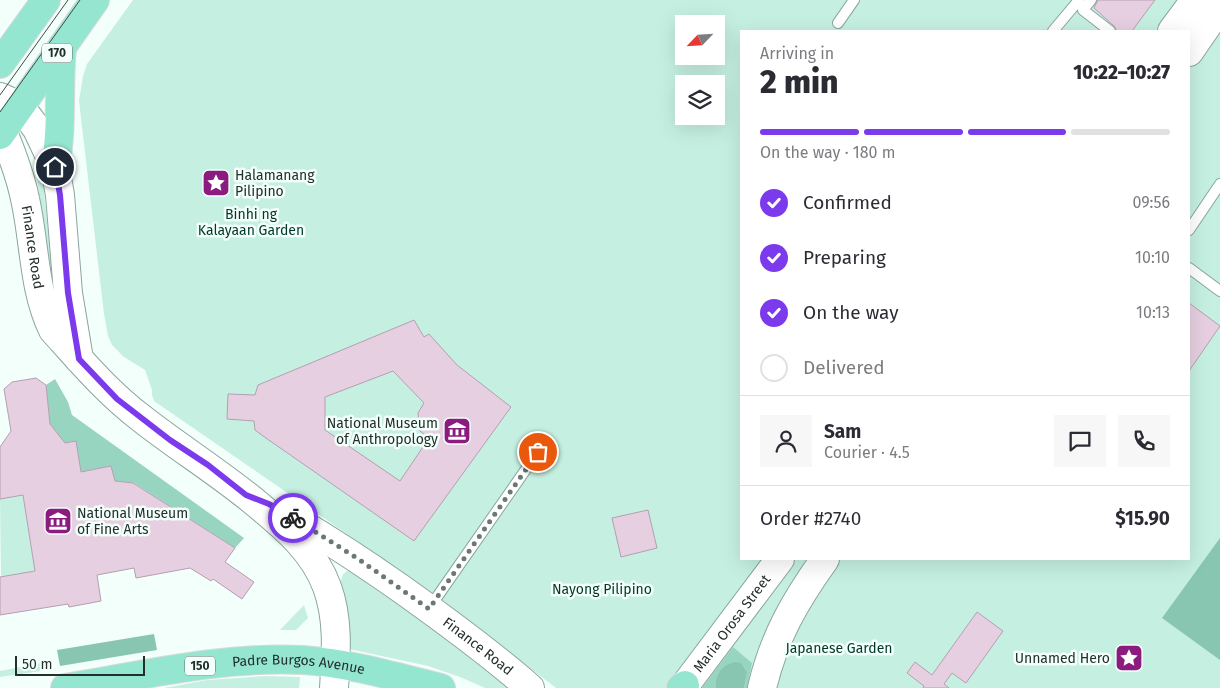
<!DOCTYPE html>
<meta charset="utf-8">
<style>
body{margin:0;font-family:"Fira Sans",sans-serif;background:#f7f7f7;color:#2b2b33;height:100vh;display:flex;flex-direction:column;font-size:19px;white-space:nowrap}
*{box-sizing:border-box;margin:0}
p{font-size:16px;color:#7c7c81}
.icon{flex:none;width:28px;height:28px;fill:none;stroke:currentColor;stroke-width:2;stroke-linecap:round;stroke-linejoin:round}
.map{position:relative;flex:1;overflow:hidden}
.panel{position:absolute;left:740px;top:30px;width:450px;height:530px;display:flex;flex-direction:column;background:#fff;border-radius:0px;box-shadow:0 5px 20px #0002}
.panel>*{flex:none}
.needle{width:32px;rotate:245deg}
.tools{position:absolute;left:675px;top:15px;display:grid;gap:10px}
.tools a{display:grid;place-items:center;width:50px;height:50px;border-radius:0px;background:#fff;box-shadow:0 5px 20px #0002;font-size:25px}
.scale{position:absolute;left:15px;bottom:12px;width:130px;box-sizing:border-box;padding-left:5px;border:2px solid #232f2a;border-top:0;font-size:14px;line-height:18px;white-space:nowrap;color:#232f2a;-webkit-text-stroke:4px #f3fffa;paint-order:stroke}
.pin{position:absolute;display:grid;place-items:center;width:42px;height:42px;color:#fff;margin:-21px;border:2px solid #fff;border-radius:50%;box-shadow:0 1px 5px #0007}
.courier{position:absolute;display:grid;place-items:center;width:50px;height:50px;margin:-25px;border:4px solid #7c3aed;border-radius:50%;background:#fff;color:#222;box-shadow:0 1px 6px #0007}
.summary em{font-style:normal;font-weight:800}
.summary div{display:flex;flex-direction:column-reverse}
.summary{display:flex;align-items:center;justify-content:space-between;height:85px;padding:0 20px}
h1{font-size:32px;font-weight:800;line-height:38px}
.bar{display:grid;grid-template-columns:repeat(4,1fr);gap:8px 5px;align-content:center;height:60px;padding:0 20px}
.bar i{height:6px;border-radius:4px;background:#e1e1e2}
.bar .current{background:#7c3aed}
.bar p{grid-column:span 4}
.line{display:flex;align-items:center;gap:12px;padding:0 20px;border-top:1px solid #e1e1e2}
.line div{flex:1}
.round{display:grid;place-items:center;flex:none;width:52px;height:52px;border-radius:0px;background:#f7f7f7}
ol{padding:0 20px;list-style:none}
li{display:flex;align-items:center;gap:15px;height:55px}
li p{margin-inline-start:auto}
li .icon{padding:5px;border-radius:50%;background:#7c3aed;color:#fff;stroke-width:4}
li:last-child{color:#7c7c81}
li i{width:28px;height:28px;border:2px solid #e1e1e2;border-radius:50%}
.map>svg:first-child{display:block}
.green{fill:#c5f0e1;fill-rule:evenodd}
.forest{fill:#98d5c0}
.water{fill:#89c6b1}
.building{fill:#e6cfe1;stroke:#b49fb0;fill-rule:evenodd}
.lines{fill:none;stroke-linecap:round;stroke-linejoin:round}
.lane-casing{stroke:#8aa69c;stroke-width:12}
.secondary-casing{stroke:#8aa69c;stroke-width:30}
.primary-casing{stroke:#d7dad9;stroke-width:30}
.lane{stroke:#fff;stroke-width:10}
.secondary{stroke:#fff;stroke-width:28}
.primary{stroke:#95e6d0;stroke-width:28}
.tram{stroke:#404c47;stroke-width:1}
.done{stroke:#6c7873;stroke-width:5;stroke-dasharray:0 9}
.route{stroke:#7c3aed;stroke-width:6}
.labels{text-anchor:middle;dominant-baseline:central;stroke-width:5;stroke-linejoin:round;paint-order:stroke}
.shield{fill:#f3fffa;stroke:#616d68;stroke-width:1}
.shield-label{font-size:12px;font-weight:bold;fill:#232f2a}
.poi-label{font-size:14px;fill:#232f2a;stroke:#f3fffa;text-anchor:start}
.park-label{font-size:14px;fill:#00372a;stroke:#f3fffa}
.street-label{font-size:14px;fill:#232f2a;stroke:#f3fffa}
</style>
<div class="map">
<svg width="1220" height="688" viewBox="0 0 1220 688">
<rect width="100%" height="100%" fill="#f3fffa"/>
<path class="green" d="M133,0H1212L1220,5V688H556L437,596L154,401L152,395V390L145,370L124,357L112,345L108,336L104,314L79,101L83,76L87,64ZM684,24H716V56H684ZM741,31H1189V559H741ZM684,84H716V116H684Z
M37,160L42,171L55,302L45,239L35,162Z
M23,495L35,571L1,577L0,499Z
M351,568L518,688H485L460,677L428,666L349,649L348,615L340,584L343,574Z
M304,605L308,618L296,630H280Z
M46,662L48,670L0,677V671Z
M266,676L300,677L299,688H164L207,680Z"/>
<path class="forest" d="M55,379L68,402L72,415L244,538L235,548L134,483L115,481L111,466L81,472L76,441L64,443L50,424L46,385Z
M733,647L752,663L747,688H744L747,673L716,685V688H702Z"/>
<path class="water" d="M1220,538V660L1162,618Z
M154,634L157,650L60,666L57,650Z
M735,662L741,663L747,673L744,688H716C715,674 722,665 735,662Z"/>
<path class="building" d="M1098,0H1155L1132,31H1117L1114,26L1094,8Z
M1189,303L1220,326L1189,371Z
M414,320L424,337L429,334L457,365L511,407L414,541L263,436L255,430L254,421L227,419L228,394L255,395L258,385ZM393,371L424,403L418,413L420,431L429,438L400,481L325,430V397Z
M36,378L46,385L50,424L65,443L76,441L81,472L111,466L115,481L133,483L235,548L225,562L254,582L242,599L213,579L211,581L190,568L136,578L134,568L97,575L101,601L69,607L68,604L0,615V577L35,571L23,495L0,499V447L11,431L4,389L12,382Z
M648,510L657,548L621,557L612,518Z
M977,612L1003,631L966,683L952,673L944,684L949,688H923L924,686L907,673L915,662L932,675Z"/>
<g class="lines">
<defs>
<path id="lane" d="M1091,0L1083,10L1110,31
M838,23L854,0
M1053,31L1079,0
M1189,230L1220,184
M1189,268L1220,291
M430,607L538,452"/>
<g id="secondary">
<path d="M1172,31L1195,0"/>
<path d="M1189,52L1209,23L1220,5"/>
<path d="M0,97L20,106L37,129L55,167L60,195L68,293L79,359"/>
<path id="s1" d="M0,126C9,145 21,178 25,199C35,243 33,289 53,330C81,361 108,393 141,418C179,448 220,473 257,504C285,527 314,551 327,587C339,619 336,655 334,688"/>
<path id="s2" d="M285,514C325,537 363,562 400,588C445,620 489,652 530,688"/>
<path id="s3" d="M683,688L780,559"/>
<path d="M762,688C774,637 795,601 825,559"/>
</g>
<g id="primary">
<path d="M0,64L46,0"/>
<path d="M0,135L95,0"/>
<path d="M55,167C63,127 58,87 62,47"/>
<path id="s4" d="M65,688C144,675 223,656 303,660C349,663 396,677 441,688"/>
<path d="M681,688L685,685"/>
</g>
</defs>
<use href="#lane" class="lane-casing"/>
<use href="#secondary" class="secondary-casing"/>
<use href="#primary" class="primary-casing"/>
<use href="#lane" class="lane"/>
<use href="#secondary" class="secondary"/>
<use href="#primary" class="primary"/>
<path class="tram" d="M0,95L68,0
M0,112L80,0"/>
</g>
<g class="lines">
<path class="done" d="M293,518L357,558L429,609L538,452"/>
<path class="route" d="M55,167L60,195L68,293L79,359L117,399L170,440L208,465L246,495L269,504L293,518"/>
</g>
<defs>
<symbol id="sight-square" viewBox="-11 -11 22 22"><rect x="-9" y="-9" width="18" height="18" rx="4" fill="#8b1b7e" stroke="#f3fffa"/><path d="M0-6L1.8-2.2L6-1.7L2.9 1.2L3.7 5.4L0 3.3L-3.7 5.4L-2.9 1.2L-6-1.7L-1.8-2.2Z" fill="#fff"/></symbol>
<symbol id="museum-square" viewBox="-11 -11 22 22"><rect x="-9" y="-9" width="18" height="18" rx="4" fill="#8b1b7e" stroke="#f3fffa"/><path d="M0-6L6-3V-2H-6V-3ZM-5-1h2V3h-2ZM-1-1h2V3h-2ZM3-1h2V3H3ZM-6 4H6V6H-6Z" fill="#fff"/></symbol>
</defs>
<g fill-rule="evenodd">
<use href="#sight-square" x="200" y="167" width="32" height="32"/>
<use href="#museum-square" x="441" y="415" width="32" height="32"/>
<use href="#museum-square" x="42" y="505" width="32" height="32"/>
<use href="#sight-square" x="1113" y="642" width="32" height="32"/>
</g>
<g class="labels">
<g class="shield">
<rect x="42" y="43.5" width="30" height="19" rx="4"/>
<rect x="185" y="656.5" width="30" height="19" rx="4"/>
</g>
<g class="shield-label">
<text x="57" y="53">170</text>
<text x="200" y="666">150</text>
</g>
<g class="poi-label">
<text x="235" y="175">Halamanang<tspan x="235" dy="16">Pilipino</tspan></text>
<text x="438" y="423" text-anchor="end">National Museum<tspan x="438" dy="16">of Anthropology</tspan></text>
<text x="77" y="513">National Museum<tspan x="77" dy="16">of Fine Arts</tspan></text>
<text x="1110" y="658" text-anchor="end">Unnamed Hero</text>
</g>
<g class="park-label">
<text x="251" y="214">Binhi ng<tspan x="251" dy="16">Kalayaan Garden</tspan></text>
<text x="602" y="589">Nayong Pilipino</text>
<text x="839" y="648">Japanese Garden</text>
</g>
<g class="street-label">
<text stroke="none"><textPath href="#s1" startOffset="126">Finance Road</textPath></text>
<text stroke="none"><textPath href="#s3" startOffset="81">Maria Orosa Street</textPath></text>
<text stroke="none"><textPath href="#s2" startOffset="234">Finance Road</textPath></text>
<text stroke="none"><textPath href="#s4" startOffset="236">Padre Burgos Avenue</textPath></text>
</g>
</g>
</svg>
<div class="tools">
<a><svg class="needle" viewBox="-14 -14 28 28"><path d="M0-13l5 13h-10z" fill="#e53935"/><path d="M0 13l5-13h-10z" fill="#7c7c81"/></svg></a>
<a><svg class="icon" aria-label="layers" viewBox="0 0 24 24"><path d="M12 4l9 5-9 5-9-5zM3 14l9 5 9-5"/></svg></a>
</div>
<div class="scale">50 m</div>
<div class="pin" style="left:538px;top:452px;background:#ea580c"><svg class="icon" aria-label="bag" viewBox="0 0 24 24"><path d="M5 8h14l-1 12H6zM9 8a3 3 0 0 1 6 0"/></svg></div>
<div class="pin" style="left:55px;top:167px;background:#1f2937"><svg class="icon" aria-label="home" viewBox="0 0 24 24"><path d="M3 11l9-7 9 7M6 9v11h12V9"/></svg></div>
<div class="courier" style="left:293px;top:518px"><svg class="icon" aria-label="bike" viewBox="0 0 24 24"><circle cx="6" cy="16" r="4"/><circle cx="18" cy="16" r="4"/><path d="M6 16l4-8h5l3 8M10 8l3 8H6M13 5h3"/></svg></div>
<section class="panel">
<div class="summary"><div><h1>2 min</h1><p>Arriving in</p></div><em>10:22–10:27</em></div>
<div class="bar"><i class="current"></i><i class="current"></i><i class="current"></i><i></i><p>On the way · 180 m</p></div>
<ol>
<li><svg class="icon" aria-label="check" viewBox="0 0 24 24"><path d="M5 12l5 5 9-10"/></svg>Confirmed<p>09:56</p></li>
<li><svg class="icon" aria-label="check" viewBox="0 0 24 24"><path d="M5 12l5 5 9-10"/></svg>Preparing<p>10:10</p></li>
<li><svg class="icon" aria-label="check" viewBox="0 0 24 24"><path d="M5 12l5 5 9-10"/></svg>On the way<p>10:13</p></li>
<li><i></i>Delivered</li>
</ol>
<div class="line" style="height:90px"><a class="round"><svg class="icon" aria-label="person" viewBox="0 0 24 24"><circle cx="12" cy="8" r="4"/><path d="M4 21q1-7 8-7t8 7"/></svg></a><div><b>Sam</b><p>Courier · 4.5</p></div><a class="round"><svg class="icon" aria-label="chat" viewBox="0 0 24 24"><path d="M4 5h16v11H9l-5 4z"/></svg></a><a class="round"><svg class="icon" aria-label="phone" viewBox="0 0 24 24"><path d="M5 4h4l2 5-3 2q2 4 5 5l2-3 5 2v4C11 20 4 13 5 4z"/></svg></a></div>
<div class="line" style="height:65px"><div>Order #2740</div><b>$15.90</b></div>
</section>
</div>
